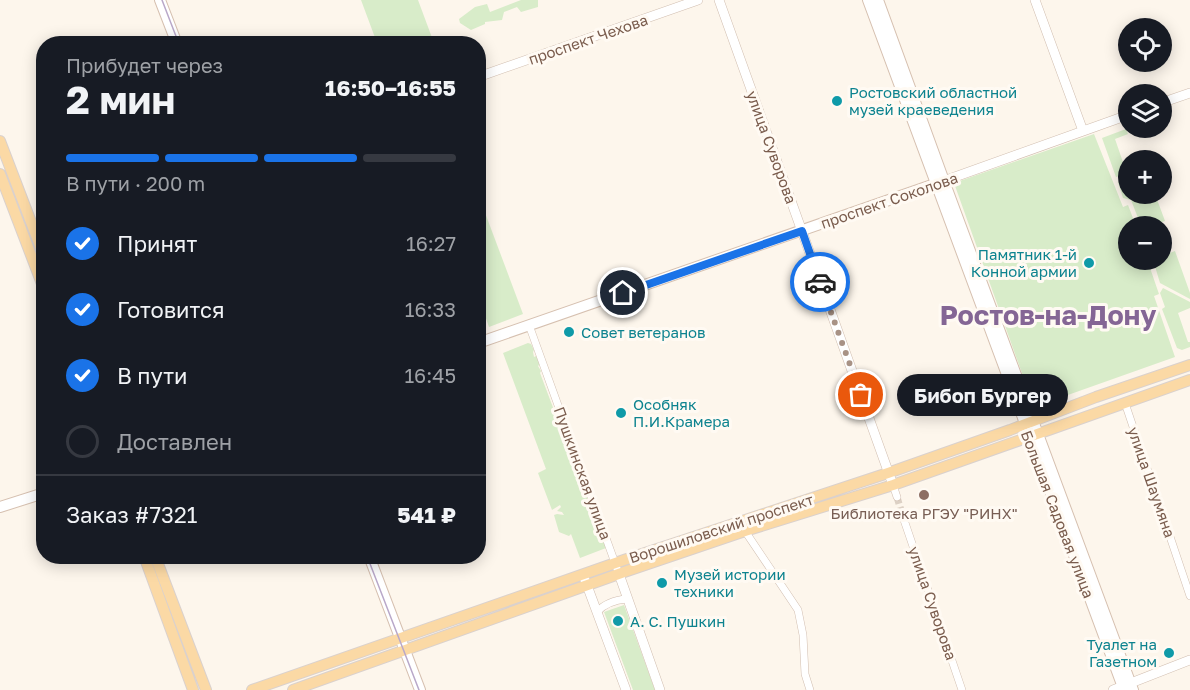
<!DOCTYPE html>
<html lang="ru">
<meta charset="utf-8">
<style>
body{margin:0;font-family:"Golos Text",sans-serif;background:#20242c;color:#f1f3f6;height:100vh;display:flex;flex-direction:column;font-size:22px;white-space:nowrap}
*{box-sizing:border-box;margin:0}
p{font-size:20px;color:#9ea1a6}
.icon{flex:none;width:33px;height:33px;fill:none;stroke:currentColor;stroke-width:2;stroke-linecap:round;stroke-linejoin:round}
.map{position:relative;flex:1;overflow:hidden}
.sheet{position:absolute;left:36px;top:36px;width:450px;height:528px;display:flex;flex-direction:column;background:#171b24;border-radius:24px;box-shadow:0 3px 15px #0003}
.sheet>*{flex:none}
.tools{position:absolute;left:1118px;top:18px;display:grid;gap:12px}
.tools a{display:grid;place-items:center;width:54px;height:54px;border-radius:50%;background:#171b24;box-shadow:0 3px 15px #0003;font-size:30px}
.pin{position:absolute;display:grid;place-items:center;width:51px;height:51px;color:#fff;margin:-26px;border:3px solid #fff;border-radius:50%;box-shadow:0 2px 6px #0007}
.courier{position:absolute;display:grid;place-items:center;width:60px;height:60px;margin:-30px;border:4px solid #1a73e8;border-radius:50%;background:#fff;color:#222;box-shadow:0 2px 8px #0007}
.bubble{position:absolute;height:42px;border-radius:21px;background:#171b24;box-shadow:0 3px 15px #0003;font-size:20px;font-weight:700;line-height:42px;text-align:center}
.headline em{font-style:normal;font-weight:700}
.headline div{display:flex;flex-direction:column-reverse}
.headline{display:flex;align-items:center;justify-content:space-between;height:102px;padding:0 30px}
h1{font-size:39px;font-weight:700;line-height:45px}
.bar{display:grid;grid-template-columns:repeat(4,1fr);gap:9px 6px;align-content:center;height:72px;padding:0 30px}
.bar i{height:8px;border-radius:4px;background:#363941}
.bar .active{background:#1a73e8}
.bar p{grid-column:span 4}
.line{display:flex;align-items:center;gap:15px;padding:0 30px;border-top:2px solid #363941}
.line div{flex:1}
ol{padding:0 30px;list-style:none}
li{display:flex;align-items:center;gap:18px;height:66px}
li p{margin-inline-start:auto}
li .icon{padding:6px;border-radius:50%;background:#1a73e8;color:#fff;stroke-width:4}
li:last-child{color:#9ea1a6}
li i{width:33px;height:33px;border:3px solid #363941;border-radius:50%}
.map>svg:first-child{display:block}
.green{fill:#d8ecc9}
.lines{fill:none;stroke-linecap:round;stroke-linejoin:round}
.minor-tunnel{stroke:#dcd0c4;stroke-width:7;stroke-dasharray:7 3.5;stroke-linecap:butt}
.minor-casing{stroke:#d1beb0;stroke-width:8}
.tertiary-casing{stroke:#d1beb0;stroke-width:10}
.secondary-casing{stroke:#d6c0b0;stroke-width:12}
.primary-casing{stroke:#dad1cd;stroke-width:12}
.minor{stroke:#fff;stroke-width:7}
.tertiary{stroke:#fff;stroke-width:9}
.secondary{stroke:#fff;stroke-width:10}
.primary{stroke:#fbd9a5;stroke-width:10}
.tram{stroke:#b9a8c9;stroke-width:1.5}
.done{stroke:#a89285;stroke-width:6;stroke-dasharray:0 10.8}
.route{stroke:#1a73e8;stroke-width:8}
.culture-dot{fill:#0f9aa8;stroke:#fffaf3;stroke-width:2}
.education-dot{fill:#8d6e63;stroke:#fffaf3;stroke-width:2}
.labels{text-anchor:middle;dominant-baseline:central;stroke-width:6;stroke-linejoin:round;paint-order:stroke}
.street-label{font-size:15px;fill:#7a5c4d;stroke:#fffaf3}
.culture-label{font-size:15px;fill:#0d838f;stroke:#fffaf3;text-anchor:start}
.education-label{font-size:15px;fill:#785e54;stroke:#fffaf3}
.town-label{font-size:27px;font-weight:bold;fill:#846695;stroke:#fffaf3}
</style>
<div class="map">
<svg width="1190" height="690" viewBox="0 0 1190 690">
<rect width="100%" height="100%" fill="#fdf6ec"/>
<path class="green" d="M361,0H418L434,43H377Z
M521,0H538V7L521,12L517,7L504,12L502,20L485,22V24L471,30L460,23L459,19L475,7L487,4L490,12Z
M1126,129L1128,134L1115,139L1125,168L1128,167V173L1116,177L1102,138Z
M1094,134L1123,207L1128,205L1136,226H1128V260H1161V238L1167,254L1175,251L1190,293V299L1160,283L1154,263L1149,265L1159,294L1154,296L1175,357L1034,407L954,183Z
M1128,179V194H1155L1165,221L1156,224L1157,226H1143H1144L1140,223L1131,200L1123,198L1118,182Z
M478,194L523,314L489,327L479,298Z
M1163,288L1190,302V308L1178,313L1188,342H1190V347L1182,350L1177,348L1162,309L1165,307L1160,293Z
M528,343L531,344L534,350L533,352L534,357L536,356L540,364L538,366L541,371L540,373L606,548L580,558L571,534L569,536L559,532L554,515L557,514L564,515L562,512L557,511L561,507L560,505L552,510L538,473L546,469L503,353Z
M624,605L655,690H633L604,612Z"/>
<g class="lines">
<path class="minor-tunnel" d="M897,497L903,517"/>
<defs>
<path id="minor" d="M529,325L619,574
M1125,403L1190,596
M893,485L897,497
M903,517L962,690
M745,531L798,610L803,635L805,674L810,690
M597,612C605,603 615,600 627,599"/>
<path id="tertiary" d="M719,0L893,485
M1035,0L1083,131
M478,77L698,0
M1161,103L1190,93
M938,183L1128,115
M619,574L660,690
M585,580L626,690
M1113,690L1190,660"/>
<path id="secondary" d="M160,0L177,44
M868,0L1124,690
M878,0L944,181L1133,690
M478,343L935,184
M0,507L44,493
M369,556L420,690"/>
<path id="primary" d="M0,141L44,256
M0,174L44,289
M144,556L193,690
M155,556L206,690
M252,690L624,560L888,473L1010,430L1096,397L1190,365
M293,690L627,571L745,531L893,485L1190,380"/>
</defs>
<use href="#minor" class="minor-casing"/>
<use href="#tertiary" class="tertiary-casing"/>
<use href="#secondary" class="secondary-casing"/>
<use href="#primary" class="primary-casing"/>
<use href="#minor" class="minor"/>
<use href="#tertiary" class="tertiary"/>
<use href="#secondary" class="secondary"/>
<use href="#primary" class="primary"/>
<path class="tram" d="M162,0L179,44
M367,556L419,690"/>
</g>
<g class="lines">
<path class="done" d="M820,282L861,395"/>
<path class="route" d="M623,293L802,231L820,282"/>
</g>
<g class="culture-dot">
<circle cx="837" cy="101" r="6"/>
<circle cx="1089" cy="263" r="6"/>
<circle cx="569" cy="332" r="6"/>
<circle cx="621" cy="413" r="6"/>
<circle cx="662" cy="583" r="6"/>
<circle cx="618" cy="621" r="6"/>
<circle cx="1169" cy="653" r="6"/>
</g>
<circle class="education-dot" cx="924" cy="495" r="6"/>
<g class="labels">
<g class="street-label">
<text transform="translate(588 39) rotate(-19)">проспект Чехова</text>
<text transform="translate(772 147) rotate(70)">улица Суворова</text>
<text transform="translate(889 200) rotate(-19)">проспект Соколова</text>
<text transform="translate(583 473) rotate(70)">Пушкинская улица</text>
<text transform="translate(1152 482) rotate(71)">улица Шаумяна</text>
<text transform="translate(1058 514) rotate(69)">Большая Садовая улица</text>
<text transform="translate(721 528) rotate(-18)">Ворошиловский проспект</text>
<text transform="translate(933 603) rotate(71)">улица Суворова</text>
</g>
<g class="culture-label">
<text x="849" y="92">Ростовский областной<tspan x="849" dy="17">музей краеведения</tspan></text>
<text x="1077" y="254" text-anchor="end">Памятник 1-й<tspan x="1077" dy="17">Конной армии</tspan></text>
<text x="581" y="332">Совет ветеранов</text>
<text x="633" y="404">Особняк<tspan x="633" dy="17">П.И.Крамера</tspan></text>
<text x="674" y="574">Музей истории<tspan x="674" dy="17">техники</tspan></text>
<text x="630" y="621">А. С. Пушкин</text>
<text x="1157" y="644" text-anchor="end">Туалет на<tspan x="1157" dy="17">Газетном</tspan></text>
</g>
<g class="education-label">
<text x="924" y="513">Библиотека РГЭУ "РИНХ"</text>
</g>
<g class="town-label">
<text x="1048" y="315">Ростов-на-Дону</text>
</g>
</g>
</svg>
<div class="tools">
<a><svg class="icon" aria-label="locate" viewBox="0 0 24 24"><circle cx="12" cy="12" r="6"/><path d="M12 2v4M12 18v4M2 12h4M18 12h4"/></svg></a>
<a><svg class="icon" aria-label="layers" viewBox="0 0 24 24"><path d="M12 4l9 5-9 5-9-5zM3 14l9 5 9-5"/></svg></a>
<a>+</a>
<a>−</a>
</div>
<div class="pin" style="left:861px;top:395px;background:#ea580c"><svg class="icon" aria-label="bag" viewBox="0 0 24 24"><path d="M5 8h14l-1 12H6zM9 8a3 3 0 0 1 6 0"/></svg></div>
<div class="pin" style="left:623px;top:293px;background:#1f2937"><svg class="icon" aria-label="home" viewBox="0 0 24 24"><path d="M3 11l9-7 9 7M6 9v11h12V9"/></svg></div>
<div class="courier" style="left:820px;top:282px"><svg class="icon" aria-label="car" viewBox="0 0 24 24"><path d="M5 17H2v-5l4-1 3-4h7l3 4 3 1v5h-3M9 17h6M6 11h13"/><circle cx="7" cy="17" r="2"/><circle cx="17" cy="17" r="2"/></svg></div>
<div class="bubble" style="left:897px;top:374px;width:171px">Бибоп Бургер</div>
<section class="sheet">
<div class="headline"><div><h1>2 мин</h1><p>Прибудет через</p></div><em>16:50–16:55</em></div>
<div class="bar"><i class="active"></i><i class="active"></i><i class="active"></i><i></i><p>В пути · 200 m</p></div>
<ol>
<li><svg class="icon" aria-label="check" viewBox="0 0 24 24"><path d="M5 12l5 5 9-10"/></svg>Принят<p>16:27</p></li>
<li><svg class="icon" aria-label="check" viewBox="0 0 24 24"><path d="M5 12l5 5 9-10"/></svg>Готовится<p>16:33</p></li>
<li><svg class="icon" aria-label="check" viewBox="0 0 24 24"><path d="M5 12l5 5 9-10"/></svg>В пути<p>16:45</p></li>
<li><i></i>Доставлен</li>
</ol>
<div class="line" style="height:78px"><div>Заказ #7321</div><b>541 ₽</b></div>
</section>
</div>
